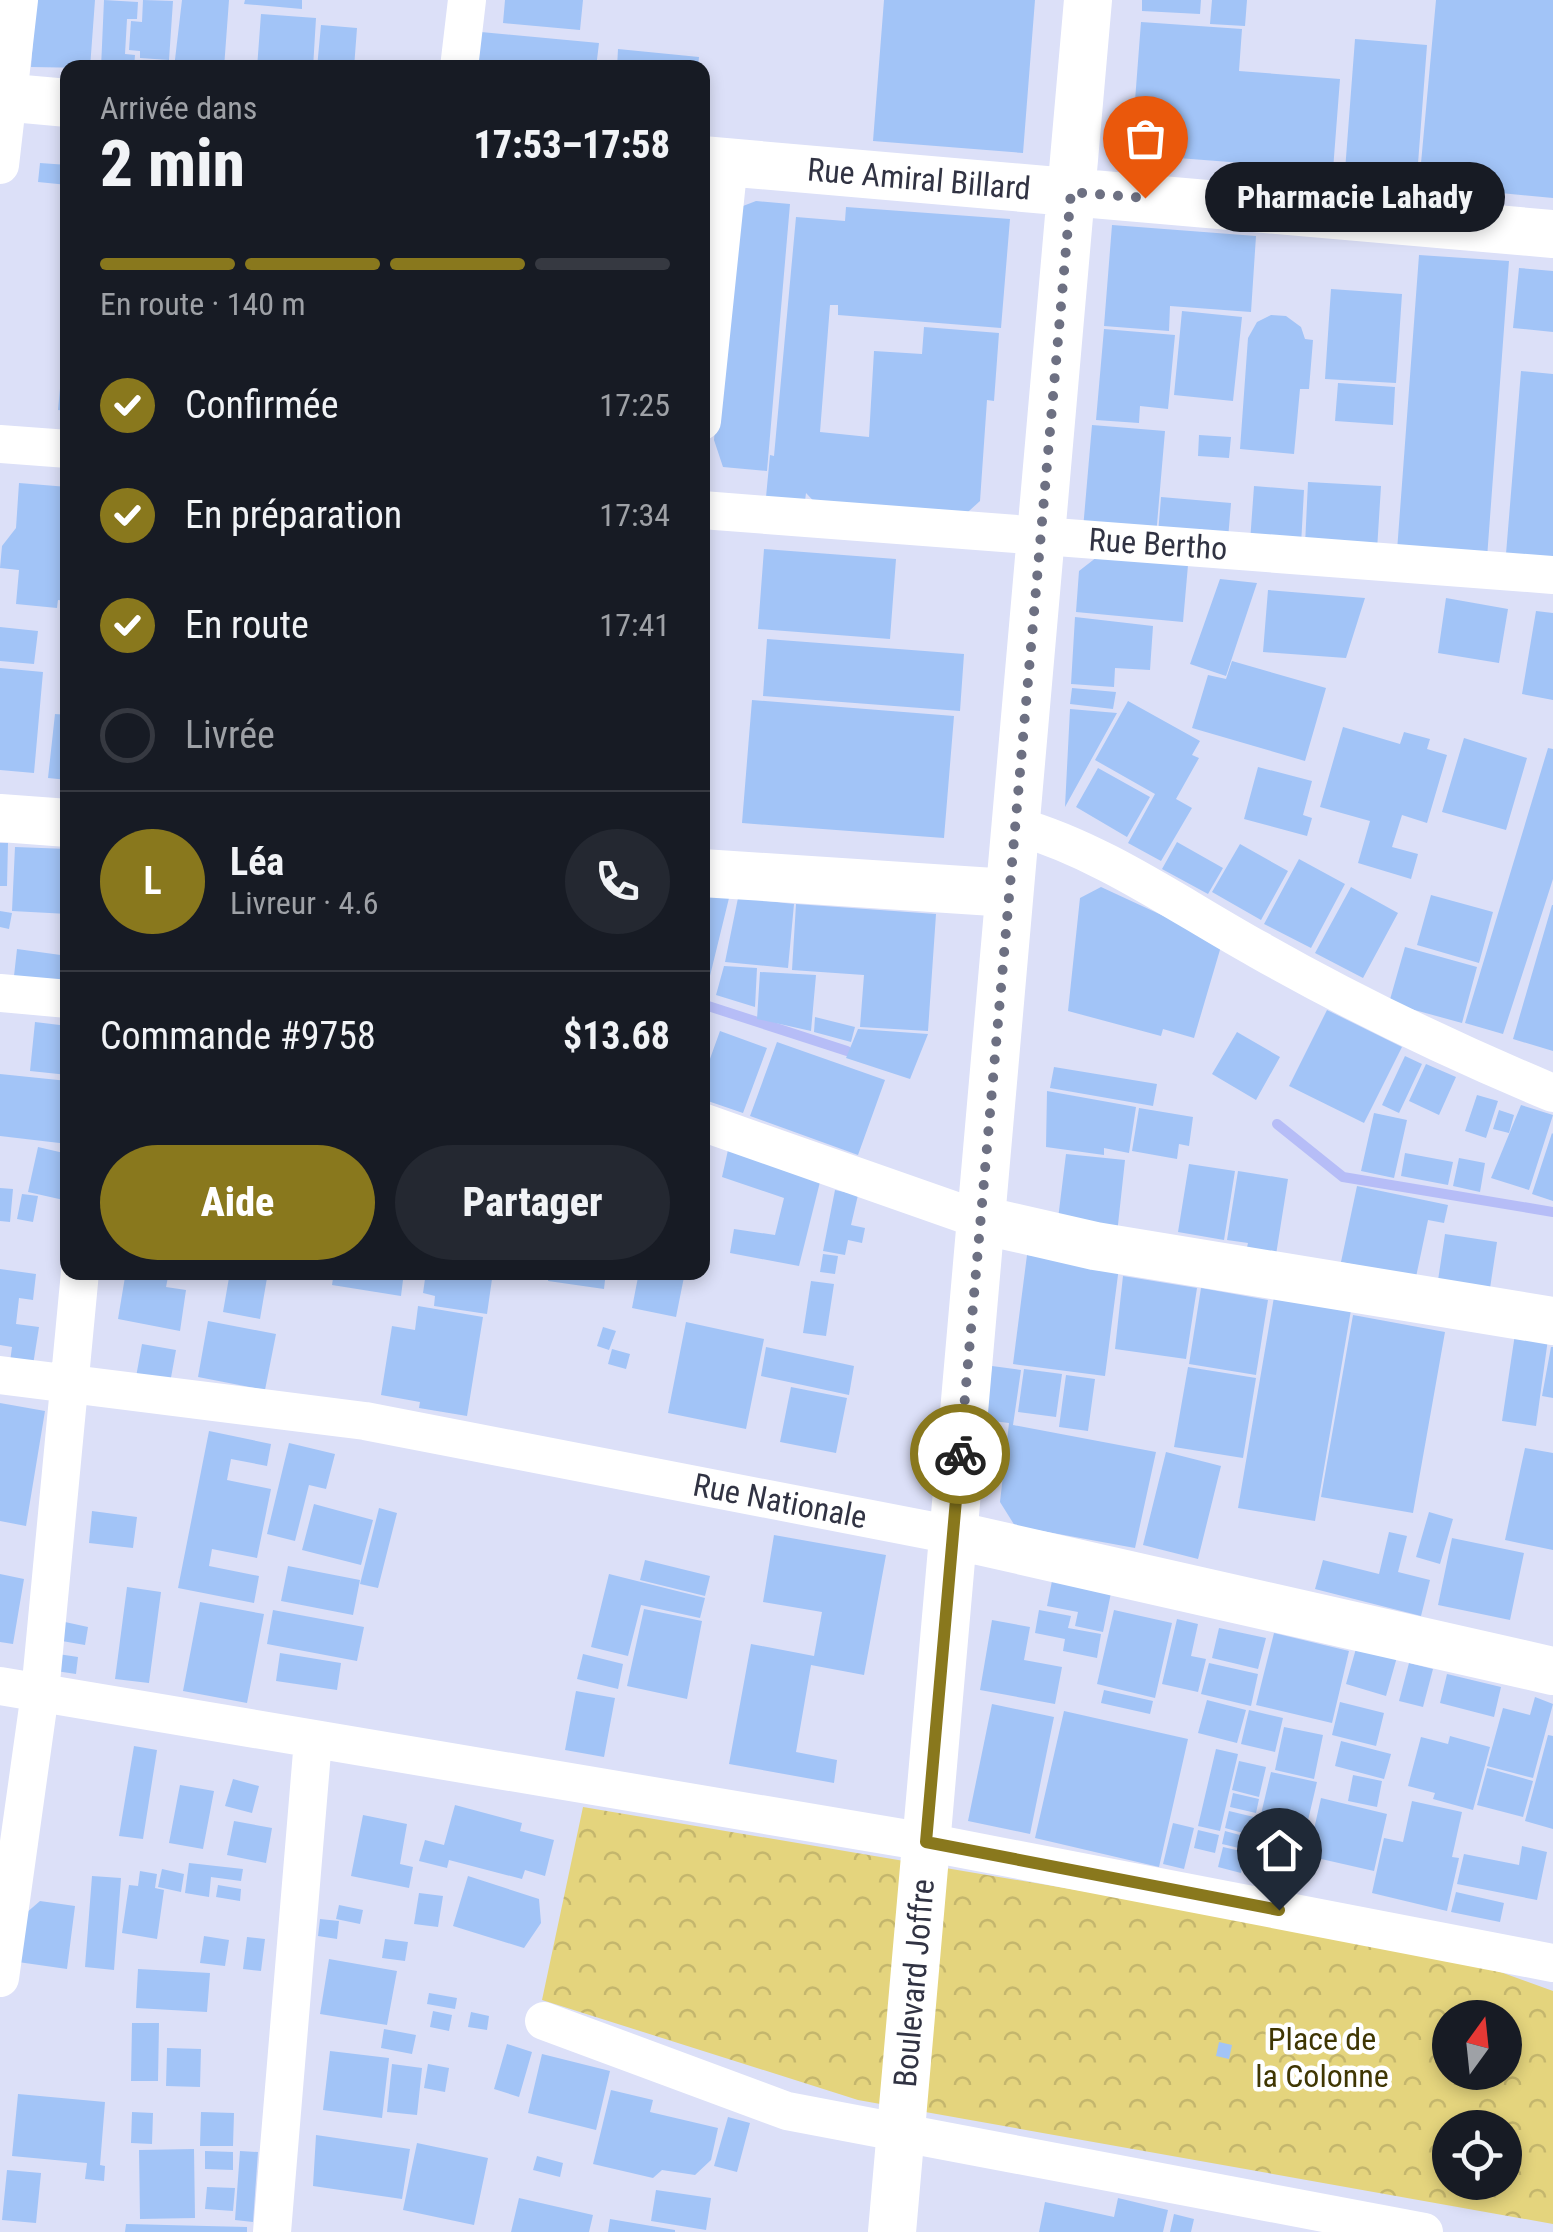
<!DOCTYPE html>
<html lang="fr">
<meta charset="utf-8">
<style>
body{margin:0;font-family:"Roboto Condensed",sans-serif;background:#242831;color:#f1f3f6;height:100vh;display:flex;flex-direction:column;font-size:38px;white-space:nowrap}
*{box-sizing:border-box;margin:0}
p{font-size:32px;color:#9ea1a6}
.icon{flex:none;width:55px;height:55px;fill:none;stroke:currentColor;stroke-width:2;stroke-linecap:round;stroke-linejoin:round}
.map{position:relative;flex:1;overflow:hidden}
.sheet{position:absolute;left:60px;top:60px;width:650px;height:1220px;display:flex;flex-direction:column;background:#171b24;border-radius:20px;box-shadow:0 5px 15px #0003}
.sheet>*{flex:none}
.needle{width:65px;rotate:15deg}
.buttons{position:absolute;left:1432px;top:2000px;display:grid;gap:20px}
.buttons a{display:grid;place-items:center;width:90px;height:90px;border-radius:50%;background:#171b24;box-shadow:0 5px 15px #0003;font-size:50px}
.pin{position:absolute;display:grid;place-items:center;width:85px;height:85px;color:#fff;margin:-102px -42px;border-radius:50% 50% 50% 0;rotate:-45deg;box-shadow:0 0 10px #0007}
.pin .icon{rotate:45deg}
.courier{position:absolute;display:grid;place-items:center;width:100px;height:100px;margin:-50px;border:8px solid #89781d;border-radius:50%;background:#fff;color:#222;box-shadow:0 2px 12px #0007}
.bubble{position:absolute;height:70px;border-radius:35px;background:#171b24;box-shadow:0 5px 15px #0003;font-size:32px;font-weight:800;line-height:70px;text-align:center}
.headline em{font-style:normal;font-weight:800}
.headline div{display:flex;flex-direction:column-reverse}
.headline{display:flex;align-items:center;justify-content:space-between;height:170px;padding:0 40px}
h1{font-size:65px;font-weight:800;line-height:75px}
.bar{display:grid;grid-template-columns:repeat(4,1fr);gap:15px 10px;align-content:center;height:120px;padding:0 40px}
.bar i{height:12px;border-radius:8px;background:#363941}
.bar .current{background:#89781d}
.bar p{grid-column:span 4}
.line{display:flex;align-items:center;gap:25px;padding:0 40px;border-top:2px solid #363941}
.line div{flex:1}
.round{display:grid;place-items:center;flex:none;width:105px;height:105px;border-radius:52px;background:#242831}
ol{padding:0 40px;list-style:none}
li{display:flex;align-items:center;gap:30px;height:110px}
li p{margin-inline-start:auto}
li .icon{padding:10px;border-radius:50%;background:#89781d;color:#fff;stroke-width:4}
li:last-child{color:#9ea1a6}
li i{width:55px;height:55px;border:5px solid #363941;border-radius:50%}
.primary-button{display:flex;gap:20px;margin-top:auto;padding:20px 40px}
.primary-button a{flex:1;height:115px;border-radius:60px;background:#89781d;color:#fff;font-size:40px;font-weight:800;line-height:115px;text-align:center}
.primary-button a+a{background:#242831;color:#f1f3f6}
.map>svg:first-child{display:block}
.forest{fill:url(#forest-crowns);fill-rule:evenodd}
.lines{fill:none;stroke-linecap:round;stroke-linejoin:round}
.stream{stroke:#b6bdf7;stroke-width:10}
.building{fill:#a2c4f7}
.minor{stroke:#fff;stroke-width:38}
.tertiary{stroke:#fff;stroke-width:48}
.done{stroke:#6d7082;stroke-width:10;stroke-dasharray:0 18}
.route{stroke:#89781d;stroke-width:12}
.labels{text-anchor:middle;dominant-baseline:central;stroke-width:9;stroke-linejoin:round;paint-order:stroke}
.street-label{font-size:32px;fill:#313343;stroke:#fff}
.park-label{font-size:32px;fill:#3f3603;stroke:#fff}
</style>
<div class="map">
<svg width="1553" height="2232" viewBox="0 0 1553 2232">
<defs>
<pattern id="forest-crowns" width="20" height="18" patternUnits="userSpaceOnUse" patternTransform="scale(2.5)"><rect width="20" height="18" fill="#e4d47d"/><path d="M2 6a3 3 0 1 1 6 0M12 15a3 3 0 1 1 6 0" fill="none" stroke="#c4b66d"/></pattern>
</defs>
<rect width="100%" height="100%" fill="#dce0f8"/>
<path class="forest" d="M583,1807L1445,1952L1553,1991V2224L858,2100L542,2000ZM1450,2018H1505V2072H1450ZM1450,2128H1505V2182H1450Z"/>
<g class="lines">
<path class="stream" d="M702,1004L847,1051
M1277,1124L1343,1177L1553,1212"/>
</g>
<path class="building" d="M36,0H95L90,68L31,67Z
M104,0L138,2L137,19H127L125,54L135,55L134,68H101Z
M143,0L173,1L169,60L140,58V51L129,50L131,21L142,22Z
M182,0H229L224,68H174Z
M245,0H302V9L244,4Z
M505,0H583L580,30L503,23Z
M884,0H1035L1023,153L873,141Z
M1142,0H1201L1200,14L1142,11Z
M1212,0H1247L1245,26L1210,24Z
M1436,0H1553V198L1419,185Z
M261,14L316,18L313,68H257Z
M1141,22L1242,29L1239,71L1340,79L1333,170L1152,156L1154,129L1133,127Z
M321,25L357,28L354,68H317Z
M481,32L599,43L596,68H478Z
M1355,39L1427,45L1416,190L1344,184Z
M618,49L699,57L698,68H617Z
M136,61L170,64V68H135Z
M40,163L68,165V185L38,182Z
M756,201L790,204L767,471L723,467L714,440L733,217L743,206Z
M846,207L1010,219L1001,328L838,315V305H830L820,432L869,437L874,351L922,354L924,327L999,333L994,401L987,400L980,501L958,521L821,509L806,493L805,501L766,497L770,455L774,456L796,217L845,221Z
M1112,225L1256,236L1251,312L1170,306L1169,331L1104,326Z
M1419,255L1509,261L1487,558L1397,551Z
M1519,268L1553,271V332L1513,328Z
M1331,289L1402,294L1396,383L1325,379Z
M1182,311L1242,317L1233,401L1174,395Z
M1271,315L1286,316L1301,327L1305,339L1313,340L1309,389H1300L1294,454L1240,449L1248,338L1257,322Z
M1104,329L1175,335L1168,409L1140,406L1139,423L1096,420Z
M65,342H68V369H62Z
M1521,371L1553,374V558L1506,554Z
M61,378L68,379V411L58,410Z
M1338,383L1395,387L1393,425L1335,421Z
M1092,425L1165,431L1156,536L1083,529Z
M1199,435L1231,437L1229,458L1198,456Z
M1308,482L1381,486L1377,550L1305,545Z
M19,483L68,487V594L67,601L58,600L57,608L16,604L19,570L0,568L2,546L16,528Z
M1254,486L1304,490L1301,545L1250,542Z
M1161,497L1231,503L1228,539L1158,534Z
M764,549L896,559L890,639L758,629Z
M1097,557L1188,565L1183,622L1076,612L1079,571Z
M1220,579L1257,583L1226,676L1190,664Z
M1268,590L1365,598L1346,658L1263,652Z
M1446,598L1508,609L1499,663L1438,653Z
M1536,611L1553,613V700L1522,694Z
M1075,617L1153,626L1150,670L1115,668L1114,687L1071,684Z
M0,627L38,631L34,664L0,661Z
M767,639L964,654L960,711L763,696Z
M1232,661L1326,688L1305,761L1192,728L1208,675L1226,679Z
M0,668L43,672L34,773L0,770Z
M1072,688L1116,692L1113,709L1070,704Z
M752,700L954,716L944,838L742,823Z
M1128,701L1200,741L1192,755L1199,758L1176,799L1192,808L1161,861L1128,843L1155,794L1095,760Z
M1070,709L1117,713L1065,807Z
M55,714L68,715V780L48,778Z
M1343,727L1400,744L1404,732L1430,739L1427,749L1447,755L1427,823L1402,815L1392,847L1418,854L1411,879L1358,863L1370,821L1320,807Z
M1464,738L1527,758L1506,830L1442,812Z
M1548,748L1553,749V879L1503,1034L1465,1023Z
M1258,767L1312,781L1303,815L1312,818L1307,836L1244,819Z
M1098,768L1150,797L1127,837L1076,807Z
M1177,842L1223,868L1208,894L1162,869Z
M0,843H8L7,886H0Z
M1240,844L1288,871L1261,920L1212,892Z
M15,847L68,849V914L12,911Z
M1299,859L1345,884L1311,948L1264,924Z
M1101,887L1222,943L1194,1038L1163,1029L1161,1036L1068,1011L1080,898Z
M1351,887L1398,913L1363,978L1315,953Z
M702,892L730,894L708,984L702,983Z
M1431,895L1493,912L1479,963L1417,945Z
M738,898L794,904L788,968L725,962Z
M796,904L936,914L928,1031L860,1027L864,975L792,970Z
M1552,905H1553V1051L1513,1039Z
M0,911L12,913L9,929L0,927Z
M1405,947L1477,967L1462,1023L1389,1003Z
M17,949L68,956V983L14,976Z
M724,966L757,968L755,1007L716,995Z
M760,972L816,975L811,1031L757,1019Z
M1327,1010L1402,1047L1364,1123L1289,1086Z
M815,1017L855,1027L851,1042L814,1032Z
M35,1022L68,1026V1075L30,1071Z
M858,1029L928,1034L910,1079L846,1058Z
M720,1031L767,1048L743,1113L702,1099V1081Z
M1237,1032L1280,1057L1256,1100L1212,1074Z
M777,1042L885,1080L858,1155L750,1116Z
M1405,1056L1422,1064L1399,1113L1382,1105Z
M1426,1064L1456,1077L1439,1115L1409,1101Z
M1054,1067L1157,1084L1153,1106L1050,1088Z
M0,1074L68,1081V1144L0,1136Z
M1047,1091L1136,1107L1129,1153L1104,1148V1155L1046,1147Z
M1477,1095L1498,1101L1486,1138L1465,1131Z
M1521,1105L1553,1115L1529,1190L1491,1178Z
M1139,1108L1193,1117L1189,1146L1179,1144L1177,1159L1132,1151Z
M1499,1110L1514,1115L1509,1133L1493,1129Z
M1374,1113L1407,1120L1394,1178L1361,1171Z
M1552,1133L1553,1134V1201L1532,1194Z
M38,1147L68,1154V1201L28,1192Z
M728,1150L821,1178L799,1266L730,1253L734,1229L775,1235L784,1198L722,1177Z
M1405,1153L1453,1162L1448,1185L1401,1176Z
M1066,1154L1125,1160L1117,1234L1057,1227Z
M1459,1158L1485,1163L1480,1192L1453,1186Z
M1189,1164L1235,1171L1224,1240L1178,1232Z
M1238,1171L1288,1179L1275,1261L1245,1256L1248,1243L1227,1240Z
M1357,1186L1448,1205L1444,1223L1428,1220L1416,1277L1341,1262Z
M0,1188L13,1189L10,1222L0,1221Z
M835,1190L858,1195L851,1225L865,1228L862,1243L848,1240L845,1255L823,1251Z
M22,1194L38,1196L33,1222L17,1219Z
M1445,1234L1497,1242L1489,1295L1437,1287Z
M823,1254L838,1256L835,1274L820,1272Z
M1027,1255L1119,1267L1105,1376L1013,1364Z
M0,1269L36,1274L33,1300L19,1298L16,1324L39,1327L33,1365L10,1362L12,1347L0,1345Z
M144,1272H169L166,1287L186,1290L180,1331L118,1319L125,1277L142,1280Z
M230,1272H268L260,1319L223,1312Z
M334,1272H404L401,1296L332,1285Z
M426,1272H493L487,1314L434,1306L435,1296L423,1293Z
M549,1272H606L604,1289L548,1281Z
M639,1272H685L676,1317L632,1308Z
M1123,1276L1197,1288L1186,1359L1115,1349Z
M811,1281L834,1284L826,1336L803,1333Z
M1201,1288L1268,1300L1256,1375L1189,1364Z
M1274,1297L1351,1310L1315,1521L1238,1508Z
M418,1306L483,1317L467,1416L419,1408L420,1402L381,1395L392,1326L415,1330Z
M1353,1315L1445,1332L1413,1513L1321,1497Z
M208,1321L276,1334L265,1390L198,1377Z
M686,1322L764,1339L746,1429L668,1413Z
M603,1327L616,1331L609,1350L597,1346Z
M1515,1334L1548,1339L1536,1426L1502,1421Z
M142,1344L176,1350L170,1383L136,1377Z
M766,1347L854,1366L849,1395L761,1376Z
M1551,1347H1553V1398L1542,1396Z
M612,1349L630,1354L626,1369L608,1364Z
M992,1366L1021,1370L1013,1425L1156,1452L1135,1548L1015,1526L1000,1502L1009,1423L984,1420Z
M1188,1367L1256,1378L1243,1458L1174,1447Z
M1024,1369L1062,1374L1056,1417L1018,1412Z
M1066,1375L1095,1379L1088,1431L1059,1427Z
M791,1387L847,1398L836,1453L780,1442Z
M0,1403L45,1411L26,1526L0,1521Z
M209,1431L271,1444L267,1466L231,1459L227,1480L271,1489L257,1558L212,1549L209,1566L259,1576L254,1603L178,1588Z
M289,1443L335,1454L326,1489L309,1485L295,1541L267,1534Z
M1525,1448L1553,1453V1550L1505,1540Z
M1166,1452L1221,1466L1198,1559L1143,1545Z
M314,1504L373,1520L361,1565L302,1550Z
M379,1508L397,1513L378,1588L360,1584Z
M92,1511L137,1517L133,1548L89,1543Z
M1429,1512L1453,1519L1440,1564L1416,1557Z
M1389,1532L1407,1536L1398,1572L1430,1580L1421,1616L1315,1589L1323,1560L1379,1574Z
M774,1535L886,1555L864,1675L811,1665L796,1752L837,1760L834,1783L729,1764L751,1644L814,1656L822,1612L763,1602Z
M1452,1538L1524,1553L1510,1620L1438,1605Z
M645,1560L710,1576L705,1596L640,1580Z
M288,1566L360,1580L353,1615L281,1601Z
M0,1574L24,1579L13,1644L0,1642Z
M609,1574L705,1598L700,1618L641,1605L628,1656L591,1647Z
M1053,1576L1112,1588L1103,1632L1075,1626L1078,1612L1047,1606Z
M127,1587L161,1592L149,1683L115,1679Z
M200,1602L264,1614L247,1703L183,1691Z
M644,1609L702,1621L687,1699L627,1686Z
M273,1610L364,1627L357,1661L267,1644Z
M1039,1610L1071,1616L1068,1628L1101,1634L1097,1658L1063,1651L1065,1639L1035,1633Z
M1114,1610L1172,1623L1155,1698L1097,1684Z
M1177,1619L1198,1624L1191,1656L1206,1659L1198,1692L1162,1684Z
M992,1620L1030,1627L1024,1660L1062,1667L1055,1704L980,1690Z
M65,1622L88,1627L85,1645L62,1641Z
M1219,1628L1266,1638L1258,1669L1212,1658Z
M1274,1633L1349,1651L1332,1723L1256,1705Z
M1357,1645L1397,1657L1386,1696L1346,1684Z
M280,1653L341,1663L337,1690L276,1681Z
M58,1654L78,1657L76,1674L56,1671Z
M583,1654L623,1664L618,1689L577,1679Z
M1209,1663L1258,1674L1251,1706L1201,1694Z
M1409,1663L1433,1669L1423,1707L1399,1701Z
M1447,1674L1501,1687L1494,1717L1440,1703Z
M1104,1690L1153,1701L1150,1714L1101,1703Z
M576,1691L615,1698L604,1757L565,1750Z
M1535,1697L1553,1704L1533,1778L1487,1766L1503,1708L1530,1715Z
M1207,1700L1246,1710L1237,1743L1198,1733Z
M1340,1702L1384,1713L1376,1746L1332,1735Z
M992,1704L1054,1717L1030,1834L968,1821Z
M1249,1710L1283,1718L1275,1752L1241,1744Z
M1064,1711L1188,1739L1159,1867L1035,1838Z
M1284,1727L1323,1735L1314,1779L1275,1770Z
M1548,1735L1553,1736V1829L1525,1821Z
M1450,1736L1490,1747L1473,1810L1433,1799L1435,1793L1408,1786L1421,1737L1448,1744Z
M1341,1741L1391,1754L1384,1779L1335,1766Z
M134,1746L157,1750L143,1839L119,1836Z
M1216,1749L1238,1754L1220,1831L1198,1826Z
M1239,1761L1266,1767L1259,1797L1232,1790Z
M1487,1768L1533,1781L1523,1817L1477,1805Z
M1271,1772L1317,1782L1294,1880L1248,1869Z
M1353,1775L1382,1781L1377,1807L1348,1801Z
M233,1779L259,1786L252,1813L225,1806Z
M180,1785L214,1791L203,1849L169,1843Z
M1233,1793L1259,1799L1256,1813L1230,1807Z
M1321,1798L1387,1814L1374,1871L1308,1856Z
M1412,1801L1462,1812L1452,1857L1459,1858L1447,1911L1372,1893L1384,1838L1403,1842Z
M455,1805L522,1823L520,1831L554,1840L545,1876L525,1870L522,1879L449,1860L447,1868L419,1861L425,1840L444,1845Z
M1229,1811L1254,1817L1250,1835L1225,1828Z
M363,1815L407,1824L400,1864L413,1867L409,1888L351,1876Z
M234,1821L272,1828L266,1863L227,1855Z
M1173,1823L1194,1828L1184,1869L1163,1864Z
M1198,1830L1219,1835L1215,1853L1194,1848Z
M1225,1831L1251,1838L1247,1850L1222,1844Z
M1522,1846L1547,1852L1537,1900L1457,1884L1464,1854L1519,1865Z
M1223,1847L1245,1852L1241,1873L1218,1867Z
M189,1863L243,1869L241,1881L211,1877L209,1897L185,1893Z
M162,1869L184,1874L181,1892L158,1887Z
M140,1871L157,1874L155,1888L164,1890L157,1939L122,1933L129,1885L138,1886Z
M92,1876L121,1878L114,1970L85,1967Z
M468,1876L539,1899L541,1923L524,1948L453,1926Z
M218,1885L241,1889L240,1901L216,1897Z
M1456,1892L1504,1903L1500,1922L1451,1912Z
M419,1893L443,1896L438,1927L414,1924Z
M40,1901L75,1906L67,1969L18,1962L25,1914Z
M339,1905L363,1910L360,1924L336,1919Z
M320,1919L339,1921L337,1939L318,1936Z
M204,1936L229,1940L225,1966L200,1963Z
M247,1937L265,1939L261,1971L243,1969Z
M385,1939L408,1942L405,1961L382,1958Z
M329,1959L397,1971L387,2025L320,2014Z
M138,1969L210,1973L207,2012L136,2008Z
M429,1993L457,1998L455,2009L427,2004Z
M433,2011L452,2015L449,2031L430,2027Z
M471,2012L489,2016L487,2030L468,2027Z
M132,2023H159L158,2081H131Z
M384,2029L416,2035L412,2054L381,2048Z
M1219,2042L1232,2045L1229,2059L1216,2056Z
M507,2044L532,2052L519,2097L494,2089Z
M167,2048L201,2049L200,2087L166,2086Z
M330,2051L389,2058L382,2118L323,2110Z
M542,2054L610,2071L596,2130L528,2113Z
M392,2064L422,2068L417,2115L387,2112Z
M428,2064L449,2068L445,2092L424,2088Z
M611,2090L653,2100L650,2112L718,2128L711,2160L695,2175L662,2170L653,2178L593,2164Z
M18,2094L105,2102L100,2165L105,2166L104,2181L85,2179L87,2163L12,2156Z
M132,2112L153,2113L152,2144L131,2143Z
M201,2112L234,2113L233,2146H200Z
M728,2117L750,2123L737,2172L714,2166Z
M316,2135L410,2149L402,2199L313,2186Z
M417,2143L488,2158L474,2225L403,2210Z
M194,2149L195,2218L140,2219L139,2150Z
M205,2151L233,2152V2170L205,2169Z
M240,2151L258,2152L253,2222L235,2220Z
M537,2156L563,2163L560,2177L533,2170Z
M7,2170L41,2173L36,2223L2,2220Z
M207,2187L235,2188L233,2211L205,2209Z
M656,2190L711,2198L706,2230L651,2221Z
M519,2198L593,2215L589,2232H511Z
M1118,2198L1168,2210L1163,2232H1039L1045,2202L1114,2217Z
M1174,2214L1194,2219L1191,2232H1170Z
M610,2219L675,2230V2232H608Z
M126,2224L247,2227V2232H125Z"/>
<g class="lines">
<path class="minor" d="M459,68L467,0
M0,165L19,0
M702,421L729,162
M0,444L68,449
M702,510L1553,575
M1016,826C1102,850 1181,907 1259,950C1354,1004 1452,1051 1553,1093
M0,993L68,999
M702,1122L981,1220
M0,1375L365,1421L953,1535
M0,1686L926,1842L1553,1963
M0,1978L40,1693L80,1272
M544,2021L787,2111L1424,2232
M272,2232L313,1740"/>
<path class="tertiary" d="M0,97L68,103
M702,160L1553,234
M0,818L68,823
M702,873L1009,893
M981,1220L1095,1246L1553,1321
M953,1535L1553,1671
M892,2232L1088,0"/>
</g>
<g class="lines">
<path class="done" d="M960,1454L1071,192L1145,198"/>
<path class="route" d="M960,1454L926,1842L1279,1910"/>
</g>
<g class="labels">
<g class="street-label">
<text transform="translate(919 179) rotate(5)">Rue Amiral Billard</text>
<text transform="translate(1158 544) rotate(4)">Rue Bertho</text>
<text transform="translate(780 1501) rotate(11)">Rue Nationale</text>
<text transform="translate(914 1983) rotate(-85)">Boulevard Joffre</text>
</g>
<g class="park-label">
<text x="1322" y="2039">Place de<tspan x="1322" dy="37">la Colonne</tspan></text>
</g>
</g>
</svg>
<div class="buttons">
<a><svg class="needle" viewBox="-14 -14 28 28"><path d="M0-13l5 13h-10z" fill="#e53935"/><path d="M0 13l5-13h-10z" fill="#9ea1a6"/></svg></a>
<a><svg class="icon" aria-label="locate" viewBox="0 0 24 24"><circle cx="12" cy="12" r="6"/><path d="M12 2v4M12 18v4M2 12h4M18 12h4"/></svg></a>
</div>
<div class="pin" style="left:1145px;top:198px;background:#ea580c"><svg class="icon" aria-label="bag" viewBox="0 0 24 24"><path d="M5 8h14l-1 12H6zM9 8a3 3 0 0 1 6 0"/></svg></div>
<div class="pin" style="left:1279px;top:1910px;background:#1f2937"><svg class="icon" aria-label="home" viewBox="0 0 24 24"><path d="M3 11l9-7 9 7M6 9v11h12V9"/></svg></div>
<div class="courier" style="left:960px;top:1454px"><svg class="icon" aria-label="bike" viewBox="0 0 24 24"><circle cx="6" cy="16" r="4"/><circle cx="18" cy="16" r="4"/><path d="M6 16l4-8h5l3 8M10 8l3 8H6M13 5h3"/></svg></div>
<div class="bubble" style="left:1205px;top:162px;width:300px">Pharmacie Lahady</div>
<section class="sheet">
<div class="headline"><div><h1>2 min</h1><p>Arrivée dans</p></div><em>17:53–17:58</em></div>
<div class="bar"><i class="current"></i><i class="current"></i><i class="current"></i><i></i><p>En route · 140 m</p></div>
<ol>
<li><svg class="icon" aria-label="check" viewBox="0 0 24 24"><path d="M5 12l5 5 9-10"/></svg>Confirmée<p>17:25</p></li>
<li><svg class="icon" aria-label="check" viewBox="0 0 24 24"><path d="M5 12l5 5 9-10"/></svg>En préparation<p>17:34</p></li>
<li><svg class="icon" aria-label="check" viewBox="0 0 24 24"><path d="M5 12l5 5 9-10"/></svg>En route<p>17:41</p></li>
<li><i></i>Livrée</li>
</ol>
<div class="line" style="height:180px"><b class="round" style="background:#89781d;color:#fff">L</b><div><b>Léa</b><p>Livreur · 4.6</p></div><a class="round"><svg class="icon" aria-label="phone" viewBox="0 0 24 24"><path d="M5 4h4l2 5-3 2q2 4 5 5l2-3 5 2v4C11 20 4 13 5 4z"/></svg></a></div>
<div class="line" style="height:130px"><div>Commande #9758</div><b>$13.68</b></div>
<div class="primary-button"><a>Aide</a><a>Partager</a></div>
</section>
</div>
